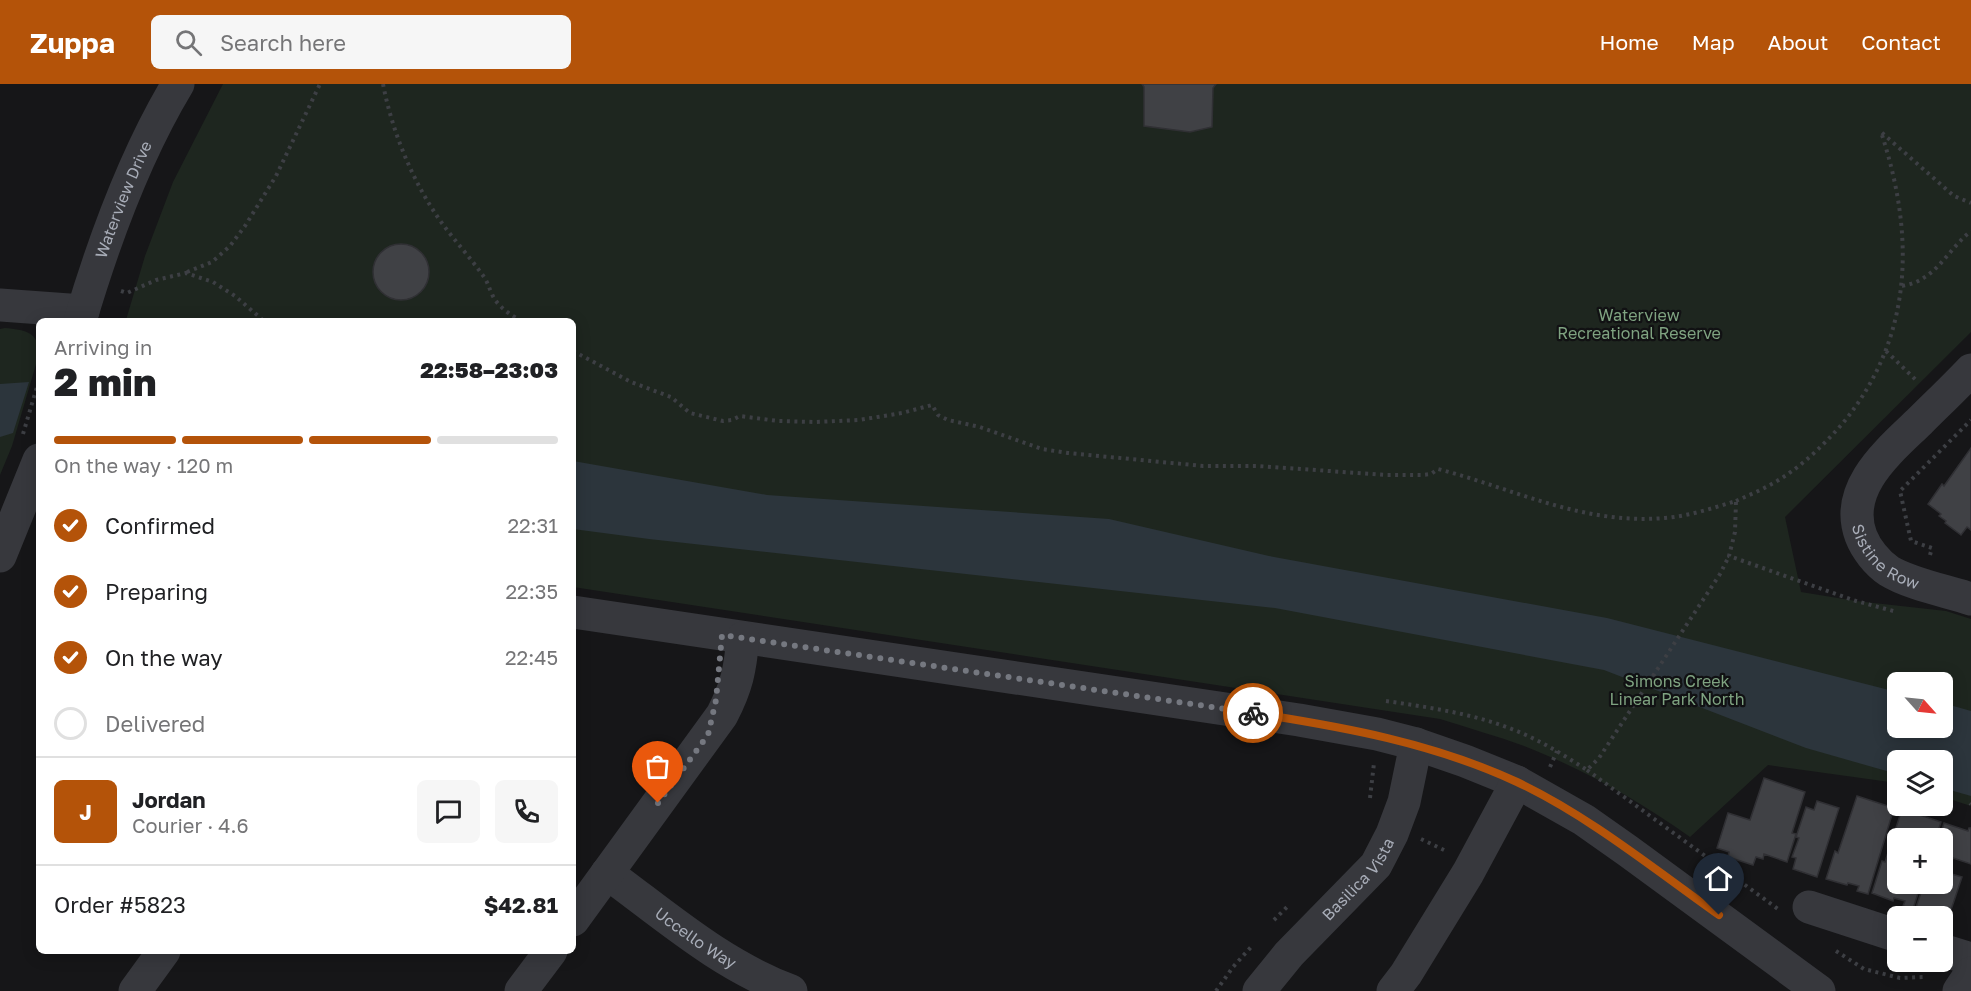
<!DOCTYPE html>
<meta charset="utf-8">
<style>
body{margin:0;font-family:"Golos Text",sans-serif;background:#f6f6f6;color:#202124;height:100vh;display:flex;flex-direction:column;font-size:22px;white-space:nowrap}
*{box-sizing:border-box;margin:0}
p{font-size:20px;color:#757577}
.icon{flex:none;width:33px;height:33px;fill:none;stroke:currentColor;stroke-width:2;stroke-linecap:round;stroke-linejoin:round}
.map{position:relative;flex:1;overflow:hidden}
.panel{position:absolute;left:36px;top:234px;width:540px;height:636px;display:flex;flex-direction:column;background:#fff;border-radius:9px;box-shadow:0 3px 15px #0003}
.panel>*{flex:none}
.needle{width:39px;rotate:117deg}
.tools{position:absolute;left:1887px;top:588px;display:grid;gap:12px}
.tools a{display:grid;place-items:center;width:66px;height:66px;border-radius:9px;background:#fff;box-shadow:0 3px 15px #0003;font-size:30px}
.pin{position:absolute;display:grid;place-items:center;width:51px;height:51px;color:#fff;margin:-62px -26px;border-radius:50% 50% 50% 0;rotate:-45deg;box-shadow:0 0 6px #0007}
.pin .icon{rotate:45deg}
.courier{position:absolute;display:grid;place-items:center;width:60px;height:60px;margin:-30px;border:4px solid #b45309;border-radius:50%;background:#fff;color:#222;box-shadow:0 2px 8px #0007}
.headline em{font-style:normal;font-weight:800}
.headline div{display:flex;flex-direction:column-reverse}
.headline{display:flex;align-items:center;justify-content:space-between;height:102px;padding:0 18px}
h1{font-size:39px;font-weight:800;line-height:45px}
.bar{display:grid;grid-template-columns:repeat(4,1fr);gap:9px 6px;align-content:center;height:72px;padding:0 18px}
.bar i{height:8px;border-radius:4px;background:#e0e0e0}
.bar .active{background:#b45309}
.bar p{grid-column:span 4}
.line{display:flex;align-items:center;gap:15px;padding:0 18px;border-top:2px solid #e0e0e0}
.line div{flex:1}
.round{display:grid;place-items:center;flex:none;width:63px;height:63px;border-radius:9px;background:#f6f6f6}
ol{padding:0 18px;list-style:none}
li{display:flex;align-items:center;gap:18px;height:66px}
li p{margin-inline-start:auto}
li .icon{padding:6px;border-radius:50%;background:#b45309;color:#fff;stroke-width:4}
li:last-child{color:#757577}
li i{width:33px;height:33px;border:3px solid #e0e0e0;border-radius:50%}
header{display:flex;align-items:center;gap:36px;box-sizing:border-box;height:84px;padding:0 30px;background:#b45309;color:#fff}
header strong{font-size:28px}
nav{display:flex;gap:33px;margin-inline-start:auto;font-size:21px}
.search{width:420px;height:54px;background:#f6f6f6;display:flex;align-items:center;gap:15px;box-sizing:border-box;padding:0 21px;border-radius:9px;color:#757577;font-size:22px}
.map>svg:first-child{display:block}
.green{fill:#1e261f;fill-rule:evenodd}
.water{fill:#2c353c}
.building{fill:#404145;stroke:#303034;stroke-width:1.5}
.lines{fill:none;stroke-linecap:round;stroke-linejoin:round}
.path{stroke:#3d3f44;stroke-width:4;stroke-dasharray:3 4.5;stroke-linecap:butt}
.minor{stroke:#37383d;stroke-width:33}
.done{stroke:#757880;stroke-width:6;stroke-dasharray:0 10.8}
.route{stroke:#b45309;stroke-width:8}
.labels{text-anchor:middle;dominant-baseline:central;stroke-width:4.5;stroke-linejoin:round;paint-order:stroke}
.street-label{font-size:16px;fill:#a8adb8;stroke:#111113}
.park-label{font-size:16px;fill:#7fa381;stroke:#111113}
</style>
<header>
<strong>Zuppa</strong>
<div class="search"><svg class="icon" aria-label="search" viewBox="0 0 24 24"><circle cx="10" cy="10" r="6"/><path d="M15 15l6 6"/></svg>Search here</div>
<nav><a>Home</a><a>Map</a><a>About</a><a>Contact</a></nav>
</header>
<div class="map">
<svg width="1971" height="907" viewBox="0 0 1971 907">
<rect width="100%" height="100%" fill="#161618"/>
<path class="green" d="M223,0H1971V248L1785,433L1801,508L1856,517L1946,527L1971,535V722L1943,713L1942,676H1898L1897,699L1768,681L1690,753C1638,716 1583,685 1524,662C1497,652 1468,644 1440,635L573,503V237L126,236L145,172L173,98ZM1898,598H1942V644H1898Z
M5,244C24,246 39,247 39,270L12,362L0,391V245Z"/>
<path class="water" d="M29,298L13,349L0,353V300Z
M573,377L767,411L1109,435L1269,472L1607,534L1897,608L1898,644H1942L1943,619L1971,627V712L1943,704L1942,676H1898L1897,690L1806,664L1604,586L1275,524L649,455L573,445Z"/>
<path class="building" d="M1142,0H1216L1213,4L1212,43L1190,48L1144,42V3Z
M373 188a28 28 0 1 1 56 0a28 28 0 1 1-56 0Z
M1971,364V446L1967,443L1961,451L1945,439L1946,437L1939,432L1941,430L1928,420L1942,400L1944,402Z
M1764,694L1805,708L1792,749L1796,750L1787,778L1764,770L1763,775L1756,773L1753,781L1728,773L1729,768L1717,764L1728,729L1750,736Z
M1857,712L1894,724L1868,810L1857,807L1859,802L1848,799L1847,801L1826,795L1835,767L1838,769Z
M1817,717L1839,724L1817,793L1793,785L1796,774L1792,773L1799,754L1796,753L1806,723L1814,726Z
M1902,725L1941,738L1936,754H1898V800H1921L1913,825L1903,822L1905,817L1894,814L1893,817L1872,809L1882,777L1885,778Z
M1944,739L1968,747L1969,744H1971V780L1953,774L1948,789L1962,793L1951,826L1949,825L1942,844V832H1913L1924,800H1942V754H1939Z"/>
<g class="lines">
<path class="path" d="M383,0C392,47 412,96 439,135C453,155 470,173 484,193C488,199 489,204 492,210C496,221 511,232 522,237
M187,188L212,178L230,162L245,142L276,92L320,0
M1902,202C1937,196 1946,167 1971,147
M121,207L127,209L156,196L186,189L213,198L235,212L264,237
M573,267L631,298L671,313L690,329L723,337L732,336L740,332L778,337L816,338L859,336L902,329L932,321L938,331L948,336L980,343L1042,365L1068,369L1203,382H1258L1386,391H1422L1431,390L1438,385C1515,405 1582,441 1665,434C1689,432 1713,424 1736,417L1735,448L1729,472L1856,517L1897,528
M1886,267L1917,297
M23,350L39,296
M1736,417C1747,412 1759,407 1770,401C1798,386 1822,363 1843,339C1914,252 1915,151 1881,48L1954,112L1971,119
M1930,471L1932,464L1911,457L1900,407L1971,336
M1386,617C1434,624 1482,631 1526,651C1548,661 1568,674 1587,686L1599,674L1720,490L1729,472
M1550,683L1557,667
M1587,686L1778,825
M1370,714L1374,679
M1970,719L1971,720
M1421,755L1444,766
M1274,836L1288,822
M1836,867L1864,885L1900,894L1924,893
M1216,907L1233,883L1252,862"/>
<g class="minor">
<path d="M0,221L83,227"/>
<path id="s1" d="M80,237C104,156 134,73 178,0"/>
<path id="s2" d="M1971,286C1954,304 1936,321 1919,338C1889,367 1843,404 1861,452C1866,465 1877,479 1889,487C1910,500 1947,507 1971,515"/>
<path d="M0,472L39,376"/>
<path d="M573,528L1299,636L1377,650L1416,660L1465,677L1517,698L1584,736L1628,767L1819,907"/>
<path id="s3" d="M607,789C667,833 721,881 791,907"/>
<path d="M1809,823L1898,852"/>
<path d="M573,836L722,631C737,602 740,586 743,554"/>
<path d="M1942,866L1971,875"/>
<path d="M135,907L164,867"/>
<path d="M521,907L551,867"/>
<path id="s4" d="M1259,907L1289,870L1376,781L1392,750L1404,718L1416,660"/>
<path d="M1393,907L1406,890L1468,789L1517,698"/>
<path d="M1959,907L1971,889"/>
</g>
</g>
<g class="lines">
<path class="done" d="M658,719L708,651L716,616L722,551L1253,629"/>
<path class="route" d="M1253,629C1344,643 1433,659 1517,698C1589,732 1654,785 1719,831"/>
</g>
<g class="labels">
<g class="street-label">
<text stroke="none"><textPath href="#s1" startOffset="129">Waterview Drive</textPath></text>
<text stroke="none"><textPath href="#s2" startOffset="243">Sistine Row</textPath></text>
<text stroke="none"><textPath href="#s4" startOffset="150">Basilica Vista</textPath></text>
<text stroke="none"><textPath href="#s3" startOffset="110">Uccello Way</textPath></text>
</g>
<g class="park-label">
<text x="1639" y="231">Waterview<tspan x="1639" dy="18">Recreational Reserve</tspan></text>
<text x="1677" y="597">Simons Creek<tspan x="1677" dy="18">Linear Park North</tspan></text>
</g>
</g>
</svg>
<div class="tools">
<a><svg class="needle" viewBox="-14 -14 28 28"><path d="M0-13l5 13h-10z" fill="#e53935"/><path d="M0 13l5-13h-10z" fill="#757577"/></svg></a>
<a><svg class="icon" aria-label="layers" viewBox="0 0 24 24"><path d="M12 4l9 5-9 5-9-5zM3 14l9 5 9-5"/></svg></a>
<a>+</a>
<a>−</a>
</div>
<div class="pin" style="left:658px;top:719px;background:#ea580c"><svg class="icon" aria-label="bag" viewBox="0 0 24 24"><path d="M5 8h14l-1 12H6zM9 8a3 3 0 0 1 6 0"/></svg></div>
<div class="pin" style="left:1719px;top:831px;background:#1f2937"><svg class="icon" aria-label="home" viewBox="0 0 24 24"><path d="M3 11l9-7 9 7M6 9v11h12V9"/></svg></div>
<div class="courier" style="left:1253px;top:629px"><svg class="icon" aria-label="bike" viewBox="0 0 24 24"><circle cx="6" cy="16" r="4"/><circle cx="18" cy="16" r="4"/><path d="M6 16l4-8h5l3 8M10 8l3 8H6M13 5h3"/></svg></div>
<section class="panel">
<div class="headline"><div><h1>2 min</h1><p>Arriving in</p></div><em>22:58–23:03</em></div>
<div class="bar"><i class="active"></i><i class="active"></i><i class="active"></i><i></i><p>On the way · 120 m</p></div>
<ol>
<li><svg class="icon" aria-label="check" viewBox="0 0 24 24"><path d="M5 12l5 5 9-10"/></svg>Confirmed<p>22:31</p></li>
<li><svg class="icon" aria-label="check" viewBox="0 0 24 24"><path d="M5 12l5 5 9-10"/></svg>Preparing<p>22:35</p></li>
<li><svg class="icon" aria-label="check" viewBox="0 0 24 24"><path d="M5 12l5 5 9-10"/></svg>On the way<p>22:45</p></li>
<li><i></i>Delivered</li>
</ol>
<div class="line" style="height:108px"><b class="round" style="background:#b45309;color:#fff">J</b><div><b>Jordan</b><p>Courier · 4.6</p></div><a class="round"><svg class="icon" aria-label="chat" viewBox="0 0 24 24"><path d="M4 5h16v11H9l-5 4z"/></svg></a><a class="round"><svg class="icon" aria-label="phone" viewBox="0 0 24 24"><path d="M5 4h4l2 5-3 2q2 4 5 5l2-3 5 2v4C11 20 4 13 5 4z"/></svg></a></div>
<div class="line" style="height:78px"><div>Order #5823</div><b>$42.81</b></div>
</section>
</div>
